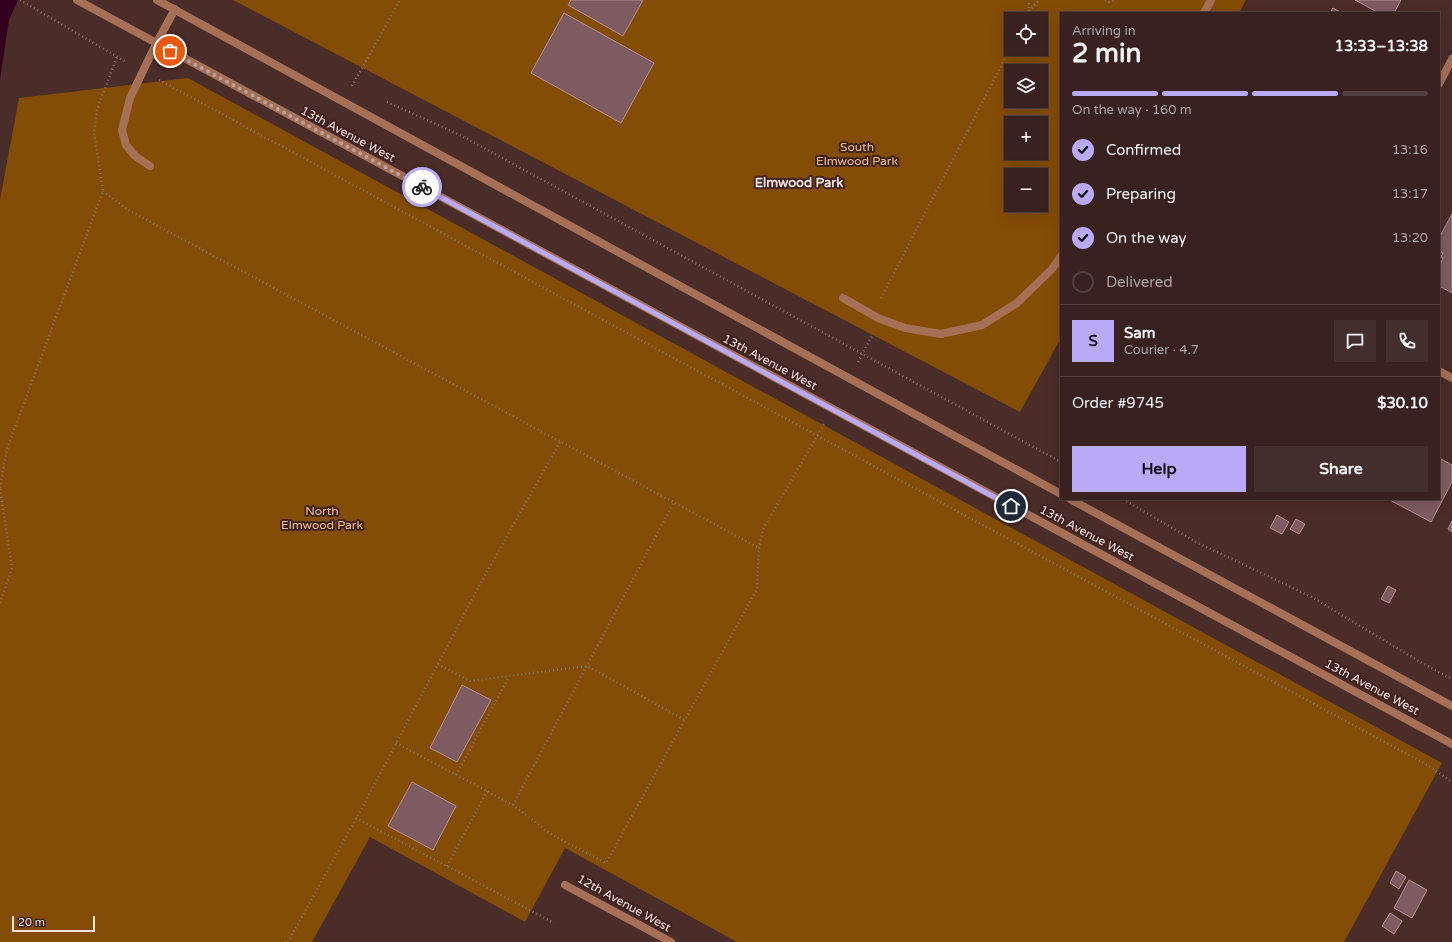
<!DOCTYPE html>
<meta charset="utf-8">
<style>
body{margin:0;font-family:"Varela Round",sans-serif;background:#432e2b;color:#f1f3f6;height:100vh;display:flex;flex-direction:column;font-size:15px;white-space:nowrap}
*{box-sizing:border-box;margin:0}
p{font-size:13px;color:#aba3a4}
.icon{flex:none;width:22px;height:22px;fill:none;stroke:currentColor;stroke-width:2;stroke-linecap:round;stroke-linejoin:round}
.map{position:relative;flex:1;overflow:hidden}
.drawer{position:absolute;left:1060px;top:12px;width:380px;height:488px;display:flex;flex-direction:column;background:#38211e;border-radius:0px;box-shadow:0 4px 16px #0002,0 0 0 1px #523e3c}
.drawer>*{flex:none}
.fabs{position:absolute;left:1004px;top:12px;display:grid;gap:8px}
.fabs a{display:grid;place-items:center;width:44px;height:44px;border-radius:0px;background:#38211e;box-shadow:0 4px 16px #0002,0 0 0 1px #523e3c;font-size:20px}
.scale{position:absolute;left:12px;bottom:10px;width:83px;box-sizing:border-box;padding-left:4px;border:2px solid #f4e0dd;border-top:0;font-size:11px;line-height:14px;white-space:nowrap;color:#f4e0dd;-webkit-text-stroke:3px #3f221f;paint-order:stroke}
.pin{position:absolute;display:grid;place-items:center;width:34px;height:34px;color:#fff;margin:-17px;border:2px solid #fff;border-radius:50%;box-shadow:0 1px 4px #0007}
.courier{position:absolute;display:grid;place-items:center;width:40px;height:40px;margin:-20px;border:3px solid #b9aaf7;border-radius:50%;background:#fff;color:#222;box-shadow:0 1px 5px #0007}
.summary em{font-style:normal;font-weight:700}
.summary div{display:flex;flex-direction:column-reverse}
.summary{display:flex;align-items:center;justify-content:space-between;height:68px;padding:0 12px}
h1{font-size:26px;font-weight:700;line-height:30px}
.bar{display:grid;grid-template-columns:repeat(4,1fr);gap:6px 4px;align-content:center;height:48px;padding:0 12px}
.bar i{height:5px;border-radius:3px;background:#523e3c}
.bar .on{background:#b9aaf7}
.bar p{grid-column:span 4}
.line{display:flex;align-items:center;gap:10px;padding:0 12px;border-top:1px solid #523e3c}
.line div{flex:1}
.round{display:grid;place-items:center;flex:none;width:42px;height:42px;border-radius:0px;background:#432e2b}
ol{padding:0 12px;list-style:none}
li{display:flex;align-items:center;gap:12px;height:44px}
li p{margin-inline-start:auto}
li .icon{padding:4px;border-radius:50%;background:#b9aaf7;color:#111;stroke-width:4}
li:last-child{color:#aba3a4}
li i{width:22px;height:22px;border:2px solid #523e3c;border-radius:50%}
.primary-button{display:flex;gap:8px;margin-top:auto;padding:8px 12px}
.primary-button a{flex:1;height:46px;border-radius:0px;background:#b9aaf7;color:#111;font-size:16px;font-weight:700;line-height:46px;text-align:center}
.primary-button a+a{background:#432e2b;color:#f1f3f6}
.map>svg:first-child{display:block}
.green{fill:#844d06;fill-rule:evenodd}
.water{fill:#33001f}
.building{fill:#7e5b61;stroke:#b48e94}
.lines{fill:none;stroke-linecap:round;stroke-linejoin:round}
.path{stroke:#8b716e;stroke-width:2.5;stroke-dasharray:1 3;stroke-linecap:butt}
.service{stroke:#a67056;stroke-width:8}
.minor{stroke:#a67056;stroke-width:8}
.tertiary{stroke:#a67056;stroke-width:8}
.done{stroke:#b8a19e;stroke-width:4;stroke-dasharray:0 7.2}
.route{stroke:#b9aaf7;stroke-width:5}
.labels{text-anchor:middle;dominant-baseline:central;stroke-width:4;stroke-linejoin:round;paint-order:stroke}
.street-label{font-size:12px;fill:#f4e0dd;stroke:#3f221f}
.park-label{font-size:12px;fill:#f5c291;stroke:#3f221f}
.neighbourhood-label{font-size:13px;font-weight:bold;fill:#f4e0dd;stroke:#3f221f}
</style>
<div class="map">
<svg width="1452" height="942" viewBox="0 0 1452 942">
<rect width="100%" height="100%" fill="#4a2c28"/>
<path class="green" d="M233,0H1246L1239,13H1061V338L1020,412ZM1011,19H1041V49H1011ZM1011,71H1041V101H1011ZM1011,123H1041V153H1011ZM1011,175H1041V205H1011Z
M188,78L1442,763L1344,942H737L565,848L525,922L370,837L312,942H0V200L19,98Z"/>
<path class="water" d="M0,0H18L9,20L0,79Z"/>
<path class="building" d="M571,0H643L623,36L568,5Z
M1355,0H1401L1394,13H1379Z
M1333,8L1342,13H1330Z
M564,13L654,63L621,123L531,73Z
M1452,214V293L1439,286V267L1443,258L1441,257L1443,253L1439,251V238Z
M1439,458L1452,465V482L1431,522L1388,499H1439Z
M1277,515L1289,522L1282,534L1270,528Z
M1296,519L1305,524L1299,534L1290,529Z
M1452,521V532L1448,529Z
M1388,586L1396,590L1389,603L1381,599Z
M462,685L491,700L457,762L430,748Z
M412,782L456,806L433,850L388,826Z
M1396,871L1406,877L1399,889L1390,883Z
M1409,880L1427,890L1412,918L1394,908Z
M1390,913L1402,921L1394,934L1382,926Z"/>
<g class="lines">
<path class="path" d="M20,0L126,62
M1105,0L1109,2L1116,0
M1029,11L1039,0
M1025,19L1029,11V0
M159,80L1429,766L1452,782
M352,86L400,0
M387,102L458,134L1061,462
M103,191L128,210L759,548
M881,298L1011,47
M858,362L873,334
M0,488L7,449L103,191L94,133L97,109L117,57
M0,489L12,568L0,603
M1123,499L1196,542L1310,596L1422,663L1452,679
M438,664L470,681L587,666L685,720
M396,743L513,805L552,835L606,863L757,589L759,548L763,529L824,424
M456,775L509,677
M513,805L674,502
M356,818L554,923
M447,866L487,791
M288,942L362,808L479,586L560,442"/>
<path class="service" d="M1204,13L1211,0
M150,166L135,156L126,145L122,130L130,98L156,44L175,9
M843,298L878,318L905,328L941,334L982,325L1017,303L1052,269L1061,256"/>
<path class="minor" d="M1439,84L1452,59
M1439,371L1452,378
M565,885L671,942"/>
<path class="tertiary" d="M77,0L1452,744
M157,0L1061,494
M1070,499L1452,706"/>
</g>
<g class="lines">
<path class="done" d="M170,51L422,187"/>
<path class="route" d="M422,187L1011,506"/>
</g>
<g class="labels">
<g class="street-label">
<text transform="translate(348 134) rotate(28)">13th Avenue West</text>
<text transform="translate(770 362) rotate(28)">13th Avenue West</text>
<text transform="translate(1087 533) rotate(28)">13th Avenue West</text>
<text transform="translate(1372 687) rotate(28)">13th Avenue West</text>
<text transform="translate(624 903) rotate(29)">12th Avenue West</text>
</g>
<g class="park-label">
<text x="857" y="147">South<tspan x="857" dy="14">Elmwood Park</tspan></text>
<text x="322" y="511">North<tspan x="322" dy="14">Elmwood Park</tspan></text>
</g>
<g class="neighbourhood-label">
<text x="799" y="183">Elmwood Park</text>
</g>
</g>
</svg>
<div class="fabs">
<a><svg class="icon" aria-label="locate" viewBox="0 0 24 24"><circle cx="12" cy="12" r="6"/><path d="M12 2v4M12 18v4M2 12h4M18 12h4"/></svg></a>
<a><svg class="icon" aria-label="layers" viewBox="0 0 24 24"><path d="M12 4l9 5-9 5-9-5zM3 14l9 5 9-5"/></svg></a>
<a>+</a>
<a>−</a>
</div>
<div class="scale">20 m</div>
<div class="pin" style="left:170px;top:51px;background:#ea580c"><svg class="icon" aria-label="bag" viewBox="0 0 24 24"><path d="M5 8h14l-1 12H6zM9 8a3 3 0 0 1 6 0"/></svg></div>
<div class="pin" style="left:1011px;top:506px;background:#1f2937"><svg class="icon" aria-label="home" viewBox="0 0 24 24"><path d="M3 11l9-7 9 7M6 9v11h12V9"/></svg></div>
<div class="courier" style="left:422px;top:187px"><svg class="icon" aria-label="bike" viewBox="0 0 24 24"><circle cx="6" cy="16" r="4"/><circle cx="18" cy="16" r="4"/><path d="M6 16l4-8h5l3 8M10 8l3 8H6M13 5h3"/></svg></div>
<section class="drawer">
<div class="summary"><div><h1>2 min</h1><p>Arriving in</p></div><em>13:33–13:38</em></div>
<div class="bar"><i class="on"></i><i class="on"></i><i class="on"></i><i></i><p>On the way · 160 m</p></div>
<ol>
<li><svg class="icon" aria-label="check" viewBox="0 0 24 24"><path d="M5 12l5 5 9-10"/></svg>Confirmed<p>13:16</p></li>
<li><svg class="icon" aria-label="check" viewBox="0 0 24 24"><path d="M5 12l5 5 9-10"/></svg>Preparing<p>13:17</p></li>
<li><svg class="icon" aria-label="check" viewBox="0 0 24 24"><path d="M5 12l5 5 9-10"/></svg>On the way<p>13:20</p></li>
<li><i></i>Delivered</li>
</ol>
<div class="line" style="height:72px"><b class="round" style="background:#b9aaf7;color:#111">S</b><div><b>Sam</b><p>Courier · 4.7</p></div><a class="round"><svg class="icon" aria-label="chat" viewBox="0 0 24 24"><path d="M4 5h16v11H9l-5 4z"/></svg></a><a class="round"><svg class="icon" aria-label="phone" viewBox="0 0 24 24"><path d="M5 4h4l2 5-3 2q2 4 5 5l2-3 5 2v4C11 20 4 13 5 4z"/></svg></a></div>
<div class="line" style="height:52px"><div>Order #9745</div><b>$30.10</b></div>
<div class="primary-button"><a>Help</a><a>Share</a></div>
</section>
</div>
